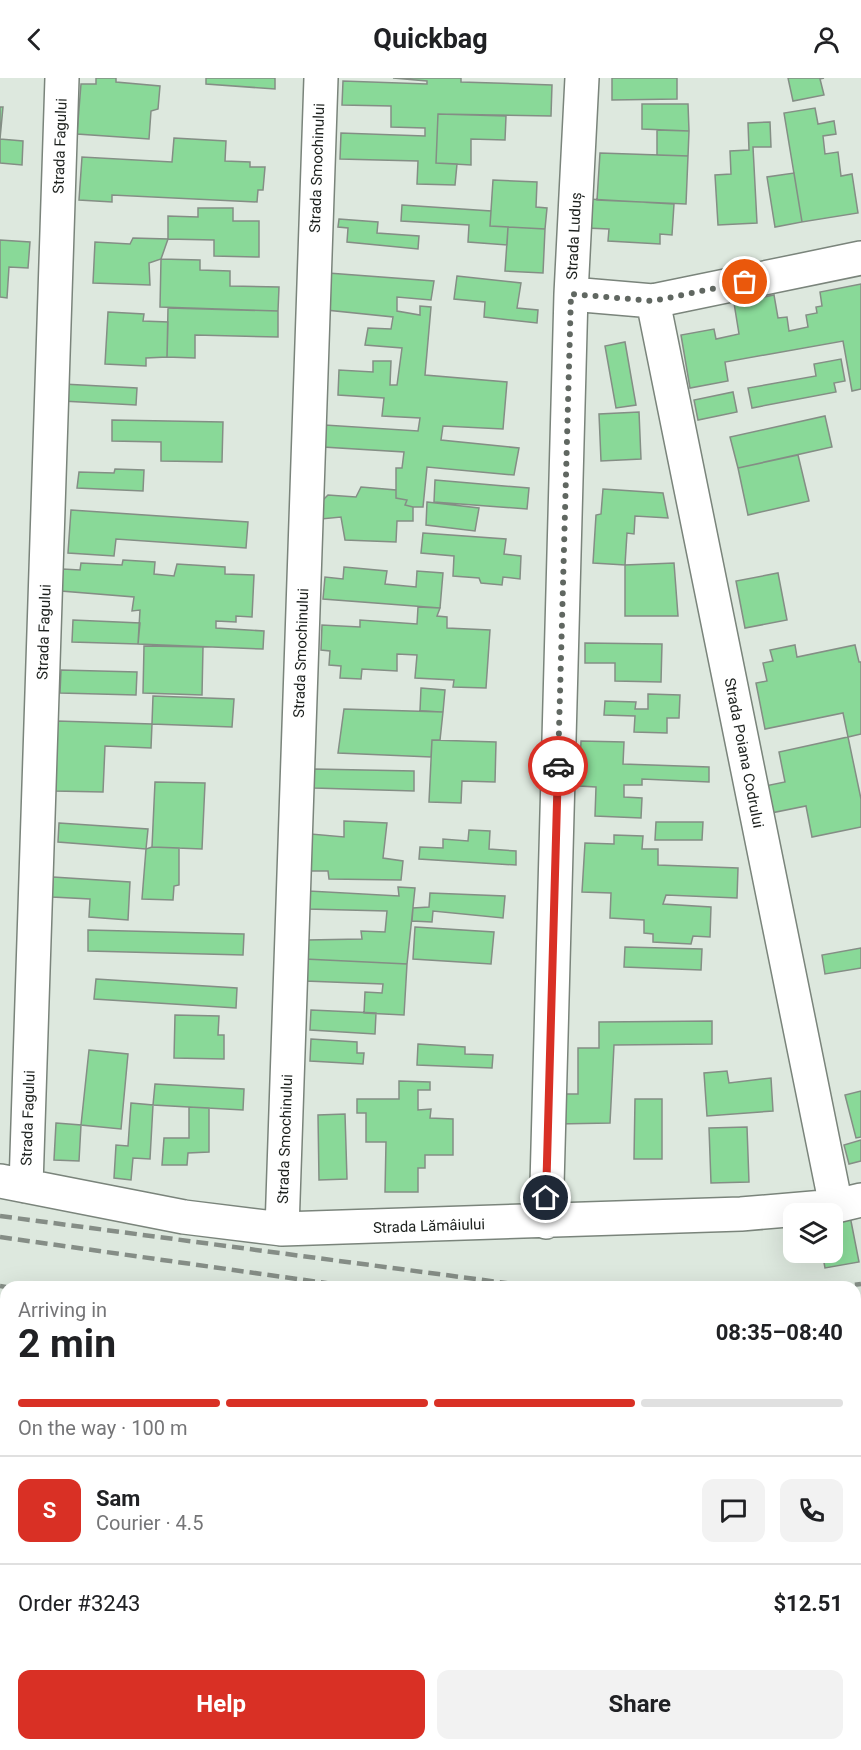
<!DOCTYPE html>
<meta charset="utf-8">
<style>
body{margin:0;font-family:Roboto,sans-serif;background:#f2f2f2;color:#202124;height:100vh;display:flex;flex-direction:column;font-size:22px;white-space:nowrap}
*{box-sizing:border-box;margin:0}
p{font-size:20px;color:#757577}
.icon{flex:none;width:33px;height:33px;fill:none;stroke:currentColor;stroke-width:2;stroke-linecap:round;stroke-linejoin:round}
.map{position:relative;flex:1;overflow:hidden}
.panel{position:absolute;left:0px;top:1203px;width:861px;height:470px;display:flex;flex-direction:column;background:#fff;border-radius:18px 18px 0 0;box-shadow:0 6px 24px #0002}
.panel>*{flex:none}
.buttons{position:absolute;left:783px;top:1125px;display:grid;gap:12px}
.buttons a{display:grid;place-items:center;width:60px;height:60px;border-radius:12px;background:#fff;box-shadow:0 6px 24px #0002;font-size:30px}
.pin{position:absolute;display:grid;place-items:center;width:51px;height:51px;color:#fff;margin:-26px;border:3px solid #fff;border-radius:50%;box-shadow:0 2px 6px #0007}
.courier{position:absolute;display:grid;place-items:center;width:60px;height:60px;margin:-30px;border:4px solid #d93025;border-radius:50%;background:#fff;color:#222;box-shadow:0 2px 8px #0007}
.summary em{font-style:normal;font-weight:700}
.summary div{display:flex;flex-direction:column-reverse}
.summary{display:flex;align-items:center;justify-content:space-between;height:102px;padding:0 18px}
h1{font-size:39px;font-weight:700;line-height:45px}
.bar{display:grid;grid-template-columns:repeat(4,1fr);gap:9px 6px;align-content:center;height:72px;padding:0 18px}
.bar i{height:8px;border-radius:4px;background:#e0e0e0}
.bar .current{background:#d93025}
.bar p{grid-column:span 4}
.line{display:flex;align-items:center;gap:15px;padding:0 18px;border-top:2px solid #e0e0e0}
.line div{flex:1}
.round{display:grid;place-items:center;flex:none;width:63px;height:63px;border-radius:12px;background:#f2f2f2}
.cta{display:flex;gap:12px;margin-top:auto;padding:12px 18px}
.cta a{flex:1;height:69px;border-radius:12px;background:#d93025;color:#fff;font-size:24px;font-weight:700;line-height:69px;text-align:center}
.cta a+a{background:#f2f2f2;color:#202124}
header{display:flex;justify-content:space-between;align-items:center;height:78px;padding:0 18px;background:#fff;font-size:27px;font-weight:700}
.map>svg:first-child{display:block}
.building{fill:#89d998;stroke:#848e85;stroke-width:1.5}
.lines{fill:none;stroke-linecap:round;stroke-linejoin:round}
.minor-casing{stroke:#7a847b;stroke-width:36}
.minor{stroke:#fff;stroke-width:33}
.rail{stroke:#858d86;stroke-width:4.5;stroke-dasharray:12 6;stroke-linecap:butt}
.done{stroke:#606761;stroke-width:6;stroke-dasharray:0 10.8}
.route{stroke:#d93025;stroke-width:8}
.labels{text-anchor:middle;dominant-baseline:central;stroke-width:4.5;stroke-linejoin:round;paint-order:stroke}
.street-label{font-size:15px;fill:#1d211e;stroke:#fff}
</style>
<header><svg class="icon" aria-label="back" viewBox="0 0 24 24"><path d="M15 5l-7 7 7 7"/></svg>Quickbag<svg class="icon" aria-label="person" viewBox="0 0 24 24"><circle cx="12" cy="8" r="4"/><path d="M4 21q1-7 8-7t8 7"/></svg></header>
<div class="map">
<svg width="861" height="1672" viewBox="0 0 861 1672">
<rect width="100%" height="100%" fill="#dde8de"/>
<path class="building" d="M96,0H116V4L160,8L158,31L151,33L149,61L77,56L81,6H96Z
M206,0H275V11L206,6Z
M393,0H461V4L552,7L551,38L438,36L436,85L457,86L455,107L417,106L418,83L340,81L341,55L425,58V50L391,49V28L342,27L343,3L427,6V3Z
M612,0H677V21L612,22Z
M788,0H824L820,1L824,17L793,23Z
M642,26H688L689,53L642,51Z
M0,29H3L0,61L23,63L22,87L0,85Z
M815,30L818,46L834,43L836,56L823,58L825,76L838,74L841,98L852,96L858,135L802,144L784,35Z
M438,36L506,38L505,62L471,61V87L436,85Z
M770,44L771,69H753L757,145L718,147L715,97L731,96L730,73L749,72L748,45Z
M657,52L689,53L688,78L657,77Z
M174,60L226,63L225,83L250,84V89H265L263,112H258L257,124L112,117V124L79,122L82,79L172,84Z
M600,75L688,78L686,126L597,122Z
M794,95L802,144L775,149L767,99Z
M493,102L537,104L536,129L547,130L545,151L490,148Z
M588,121L674,126L672,157L660,156V166L608,163L609,151L586,150Z
M402,127L491,133L490,148L508,149L507,167L468,164L469,147L401,143Z
M198,130H233V143H259V179L214,178V162L168,161V138L198,139Z
M339,141L378,144L377,155L419,158L418,171L347,164L348,150L338,149Z
M508,149L545,151L543,195L505,193Z
M133,160L168,161L161,181L149,185L150,207L93,205L95,164L130,166Z
M0,162L30,164L28,190L9,189L7,220L0,219Z
M161,181L200,182V192L230,193V208L279,209L278,233L160,229Z
M328,195L434,203L431,222L397,219V233L420,237V228L431,229L425,297L507,304L503,351L443,348L441,362L519,370L514,397L427,389L423,429H413L405,427L407,422L396,420V390H402L404,374L323,369L325,347L418,353L420,340L382,338L384,320L338,317L339,292L373,294V283H391L390,307H397L402,270L365,267L368,250L391,251L393,239L326,232Z
M457,198L521,205L517,230L538,232L537,245L484,239L485,224L454,221Z
M861,206V311L852,313L843,263L725,284L728,303L690,310L681,257L714,251L716,261L739,256L734,225L774,217L778,240L787,239L789,253L808,249L806,237L817,235L816,229L822,228L820,214Z
M168,230L278,233V259L195,257V280L167,279Z
M108,234L144,236L143,243L168,244L167,279L146,280V288L105,286Z
M625,264L636,327L616,330L605,268Z
M841,281L845,303L834,305L836,314L752,330L748,310L816,298L814,286Z
M63,306L137,310L136,327L62,323Z
M733,314L737,334L698,342L694,322Z
M639,334L641,381L601,383L599,336Z
M825,338L832,369L738,390L730,359Z
M112,342L223,344L222,384L161,383V364L112,363Z
M798,377L809,423L748,437L738,390Z
M115,391L144,392L143,413L77,410L79,394L114,395Z
M435,402L529,410L527,431L434,424Z
M361,409L396,412V420L407,422L405,427L413,429V443H397L396,464L345,462L341,439L321,441L320,425L328,417L356,419Z
M603,411L663,415L668,440L635,438L634,456L627,455L625,487L593,485L596,437L601,436Z
M427,424L479,430L475,453L426,447Z
M71,432L248,444L246,470L116,461L114,478L68,475Z
M423,455L506,461L504,476L521,478L520,501L503,499L502,507L481,505L479,500L453,498L454,478L421,475Z
M123,482L155,484L154,496L174,498L177,486L225,489V496L254,497L252,539L236,538V544L216,543V550L264,553L263,571L138,566L140,532L132,533L134,519L61,513L63,491L80,492L81,485L122,487Z
M674,485L678,538H625V487Z
M344,489L387,493L385,506L416,509L417,493L443,495L440,530L323,521L325,499L343,501Z
M778,495L787,542L745,550L736,503Z
M418,529L440,530L437,538L447,539V550L490,552L486,610L453,609L454,602L415,600L417,577L397,576V593L362,591L361,601L340,600L341,588L329,587L330,573L321,572L322,547L360,549V542L417,546Z
M73,542L140,545L138,566L72,564Z
M585,565L662,566L661,604L615,603V585H585Z
M795,567L797,579L855,567L859,584H861V656L848,659L843,635L765,651L756,605L767,603L763,585L773,583L770,572Z
M144,568L203,569L202,617L143,615Z
M61,592L137,594L136,617L60,615Z
M421,610L445,612L443,634L420,633Z
M648,616L680,617L679,640H667V655L634,654L635,638L604,637L605,623L636,624L635,631H648Z
M153,618L234,621L232,649L152,646Z
M344,631L443,634L440,662H432L431,679L338,675Z
M57,643L152,646L151,670L105,668L103,714L54,713Z
M848,659L861,721V749L812,759L806,728L771,735L765,708L785,704L779,674Z
M432,662L496,664L495,704L462,703L461,725L429,724Z
M581,663L624,664L623,686L709,689V704L642,701V707H624V719L642,720L641,740L595,738L596,709L579,708Z
M314,691L414,693V713L314,710Z
M155,704L205,705L202,771L152,769Z
M344,743L387,745L383,780L403,783L401,802L329,801L328,793H309L311,756L344,759Z
M656,744H703L702,762H655Z
M59,745L148,751L146,771L58,764Z
M469,752L490,753L489,771L516,773V787L419,781L420,769L443,770V761L468,763Z
M614,757L643,758L642,771H658V787L738,790L737,820L666,817L663,826L711,829L710,859L693,858L691,866L653,864V856L644,855V842L610,840L611,815L582,814L585,765L614,766Z
M152,769L179,770V807L174,808L173,822L142,821L146,771Z
M53,799L130,804L128,842L89,839L90,821L52,819Z
M398,809L415,810L407,886L305,881L307,862L362,861L361,853L385,854L387,833L307,831L309,813L399,818Z
M430,815L505,818L503,840L433,833L432,844L412,843L413,830L429,829Z
M415,849L494,854L491,886L413,881Z
M88,852L244,856L243,877L88,873Z
M625,869L702,871L701,892L624,889Z
M861,870V890L825,896L822,877Z
M305,881L407,886L404,937L364,935L365,914L382,915L383,906L305,903Z
M96,901L237,910L236,930L94,921Z
M311,932L376,935L375,956L310,952Z
M175,937L219,938L218,957H224V981L174,980Z
M712,943V966L614,967L610,1045L557,1046V1016H578V970H599V944Z
M311,961L357,964V975H364L363,986L310,983Z
M418,966L465,969V976L493,977L492,990L417,987Z
M89,972L128,976L121,1051L81,1047Z
M727,993L729,1005L771,1000L773,1033L707,1038L704,995Z
M399,1003L430,1004V1012H418V1032L431,1031L430,1040L453,1041V1077H425V1090H418V1114H385L386,1064H366V1035H357V1021H399Z
M155,1006L244,1011L243,1032L153,1027Z
M861,1013V1059L856,1060L845,1017Z
M635,1021H662V1081H634Z
M131,1025L153,1027L150,1081L133,1080L131,1102L114,1100L116,1067L128,1068Z
M189,1029L209,1030V1074L188,1075L187,1087H162L164,1060H189Z
M345,1036L347,1101L319,1102L318,1037Z
M56,1045L81,1047L79,1083L54,1082Z
M747,1049L749,1104L711,1105L709,1050Z
M861,1062V1083L849,1086L844,1067Z
M850,1138L859,1184L825,1190L822,1174H832V1142Z
M0,1472H6L5,1530L0,1529Z
M49,1666H165V1672H48Z
M477,1666H544V1672H477Z"/>
<g class="lines">
<defs>
<path id="minor" d="M571,216L653,223L861,180
M653,223L836,1128
M0,1103L184,1139L282,1151L741,1136L836,1128L861,1122
M26,1108L62,0
M546,1144L571,216L582,0
M282,1151L321,0
M0,1339L6,1340
M855,1468L861,1469
M0,1602L6,1603
M855,1615L861,1610
M742,1666L751,1672
M365,1672L369,1666
M784,1672L790,1666"/>
</defs>
<use href="#minor" class="minor-casing"/>
<use href="#minor" class="minor"/>
<path class="rail" d="M0,1138L536,1209
M0,1159L354,1209
M0,1208L6,1209
M837,1209L861,1206
M855,1224L861,1223
M0,1238L6,1239
M0,1255L6,1256
M0,1283L6,1284
M0,1311L6,1312
M855,1331L861,1332
M855,1368L861,1369
M855,1379L861,1380
M855,1401L861,1402
M855,1450L861,1451"/>
</g>
<g class="lines">
<path class="done" d="M558,688L571,216L653,223L745,204"/>
<path class="route" d="M546,1120L558,688"/>
</g>
<g class="labels">
<g class="street-label">
<text transform="translate(60 68) rotate(-88)">Strada Fagului</text>
<text transform="translate(317 90) rotate(-88)">Strada Smochinului</text>
<text transform="translate(574 158) rotate(-87)">Strada Luduș</text>
<text transform="translate(44 554) rotate(-88)">Strada Fagului</text>
<text transform="translate(301 575) rotate(-88)">Strada Smochinului</text>
<text transform="translate(744 675) rotate(79)">Strada Poiana Codrului</text>
<text transform="translate(28 1040) rotate(-88)">Strada Fagului</text>
<text transform="translate(285 1061) rotate(-88)">Strada Smochinului</text>
<text transform="translate(429 1148) rotate(-2)">Strada Lămâiului</text>
</g>
</g>
</svg>
<div class="buttons">
<a><svg class="icon" aria-label="layers" viewBox="0 0 24 24"><path d="M12 4l9 5-9 5-9-5zM3 14l9 5 9-5"/></svg></a>
</div>
<div class="pin" style="left:745px;top:204px;background:#ea580c"><svg class="icon" aria-label="bag" viewBox="0 0 24 24"><path d="M5 8h14l-1 12H6zM9 8a3 3 0 0 1 6 0"/></svg></div>
<div class="pin" style="left:546px;top:1120px;background:#1f2937"><svg class="icon" aria-label="home" viewBox="0 0 24 24"><path d="M3 11l9-7 9 7M6 9v11h12V9"/></svg></div>
<div class="courier" style="left:558px;top:688px"><svg class="icon" aria-label="car" viewBox="0 0 24 24"><path d="M5 17H2v-5l4-1 3-4h7l3 4 3 1v5h-3M9 17h6M6 11h13"/><circle cx="7" cy="17" r="2"/><circle cx="17" cy="17" r="2"/></svg></div>
<section class="panel">
<div class="summary"><div><h1>2 min</h1><p>Arriving in</p></div><em>08:35–08:40</em></div>
<div class="bar"><i class="current"></i><i class="current"></i><i class="current"></i><i></i><p>On the way · 100 m</p></div>
<div class="line" style="height:108px"><b class="round" style="background:#d93025;color:#fff">S</b><div><b>Sam</b><p>Courier · 4.5</p></div><a class="round"><svg class="icon" aria-label="chat" viewBox="0 0 24 24"><path d="M4 5h16v11H9l-5 4z"/></svg></a><a class="round"><svg class="icon" aria-label="phone" viewBox="0 0 24 24"><path d="M5 4h4l2 5-3 2q2 4 5 5l2-3 5 2v4C11 20 4 13 5 4z"/></svg></a></div>
<div class="line" style="height:78px"><div>Order #3243</div><b>$12.51</b></div>
<div class="cta"><a>Help</a><a>Share</a></div>
</section>
</div>
